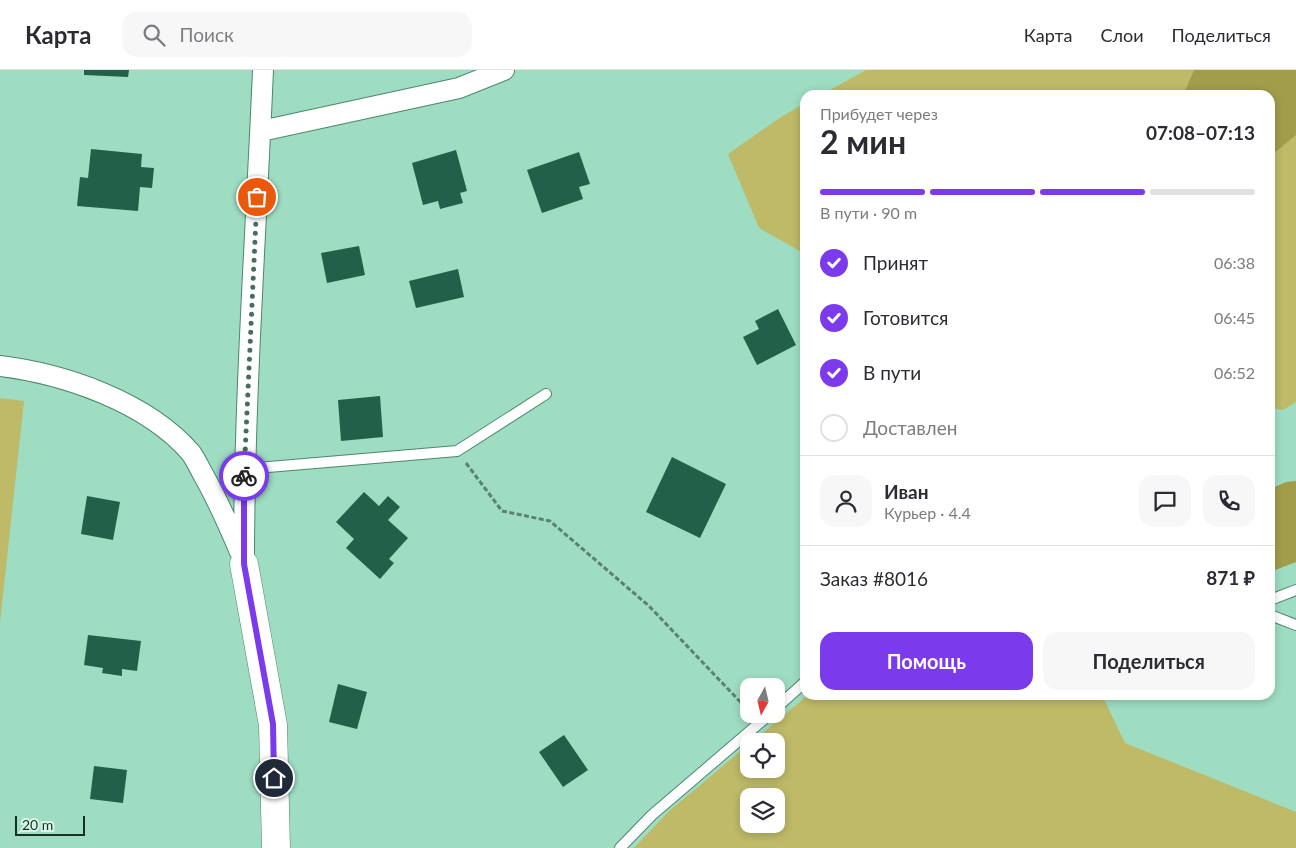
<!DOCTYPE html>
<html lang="ru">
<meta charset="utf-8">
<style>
body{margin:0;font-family:Lato,sans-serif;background:#f7f7f7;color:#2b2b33;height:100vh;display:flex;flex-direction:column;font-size:19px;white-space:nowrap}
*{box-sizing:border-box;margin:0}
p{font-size:16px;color:#7c7c81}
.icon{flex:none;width:28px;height:28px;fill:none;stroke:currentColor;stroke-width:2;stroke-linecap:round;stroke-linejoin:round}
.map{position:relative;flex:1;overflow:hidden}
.side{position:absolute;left:800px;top:20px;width:475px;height:610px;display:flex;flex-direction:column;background:#fff;border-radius:15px;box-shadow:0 2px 8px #0003}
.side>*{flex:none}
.needle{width:32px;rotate:188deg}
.buttons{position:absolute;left:740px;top:608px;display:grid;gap:10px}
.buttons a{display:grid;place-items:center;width:45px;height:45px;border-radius:10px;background:#fff;box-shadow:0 2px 8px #0003;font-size:25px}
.scale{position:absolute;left:15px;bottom:12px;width:70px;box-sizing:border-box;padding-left:5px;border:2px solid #173026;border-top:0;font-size:14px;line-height:18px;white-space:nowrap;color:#173026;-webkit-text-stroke:4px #d7f6e8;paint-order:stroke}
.pin{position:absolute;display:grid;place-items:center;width:42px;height:42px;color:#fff;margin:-21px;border:2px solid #fff;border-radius:50%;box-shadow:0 1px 5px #0007}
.courier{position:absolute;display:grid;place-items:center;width:50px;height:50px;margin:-25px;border:4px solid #7c3aed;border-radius:50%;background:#fff;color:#222;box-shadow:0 1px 6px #0007}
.summary em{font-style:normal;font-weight:700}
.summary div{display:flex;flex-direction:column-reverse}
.summary{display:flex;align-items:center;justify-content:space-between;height:85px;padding:0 20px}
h1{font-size:32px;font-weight:700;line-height:38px}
.bar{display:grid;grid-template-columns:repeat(4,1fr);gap:8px 5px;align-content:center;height:60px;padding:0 20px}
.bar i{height:6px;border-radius:4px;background:#e1e1e2}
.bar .selected{background:#7c3aed}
.bar p{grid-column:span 4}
.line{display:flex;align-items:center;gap:12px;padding:0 20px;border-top:1px solid #e1e1e2}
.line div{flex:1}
.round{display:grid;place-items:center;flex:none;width:52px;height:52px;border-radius:15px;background:#f7f7f7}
ol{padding:0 20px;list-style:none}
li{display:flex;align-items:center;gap:15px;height:55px}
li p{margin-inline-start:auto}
li .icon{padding:5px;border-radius:50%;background:#7c3aed;color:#fff;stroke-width:4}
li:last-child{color:#7c7c81}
li i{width:28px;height:28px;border:2px solid #e1e1e2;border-radius:50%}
.action{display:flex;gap:10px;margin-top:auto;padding:10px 20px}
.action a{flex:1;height:58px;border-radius:15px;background:#7c3aed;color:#fff;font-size:20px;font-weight:700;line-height:58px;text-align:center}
.action a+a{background:#f7f7f7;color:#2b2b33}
header{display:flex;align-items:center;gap:30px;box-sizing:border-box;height:70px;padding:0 25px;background:#fff;border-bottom:1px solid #e1e1e2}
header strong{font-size:24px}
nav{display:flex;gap:28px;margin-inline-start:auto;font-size:18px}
.search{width:350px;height:45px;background:#f7f7f7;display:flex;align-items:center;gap:12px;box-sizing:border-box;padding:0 18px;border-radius:15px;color:#7c7c81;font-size:19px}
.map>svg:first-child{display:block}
.green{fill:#beba68;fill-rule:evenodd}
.forest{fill:#a19d4a}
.building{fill:#22604a}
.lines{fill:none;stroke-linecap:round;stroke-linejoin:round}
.lane-casing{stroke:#4b876f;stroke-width:12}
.street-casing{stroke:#4b876f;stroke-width:22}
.secondary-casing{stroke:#4b876f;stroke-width:29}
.path{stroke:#588371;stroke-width:3;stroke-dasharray:5 2.5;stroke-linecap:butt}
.lane{stroke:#fff;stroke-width:10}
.street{stroke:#fff;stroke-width:20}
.secondary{stroke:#fff;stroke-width:28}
.done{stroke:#466d5d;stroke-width:5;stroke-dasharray:0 9}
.route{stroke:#7c3aed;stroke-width:6}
</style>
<header>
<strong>Карта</strong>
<div class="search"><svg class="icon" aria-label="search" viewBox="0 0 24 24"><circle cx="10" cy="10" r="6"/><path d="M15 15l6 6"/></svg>Поиск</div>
<nav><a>Карта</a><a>Слои</a><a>Поделиться</a></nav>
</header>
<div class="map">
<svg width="1296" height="778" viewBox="0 0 1296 778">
<rect width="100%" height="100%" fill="#9eddc2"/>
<path class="green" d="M866,0H1194L1183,25H821Z
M805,33V184L759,158L728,84L781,47Z
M1296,65V332L1283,340L1270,338V87Z
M0,328L24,331L0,553Z
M808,625H1102L1125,673L1296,742V778H634L668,742L749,674V699H776V671H753ZM776,726V754H749V726Z"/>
<path class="forest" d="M1194,0H1296V65L1270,87V25H1183Z
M1296,411V492L1270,502V419L1286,412Z"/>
<path class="building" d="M84,0H129L128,7L84,5Z
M91,79L142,84L141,97L154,98L152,118L140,117L138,141L77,136L80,107L88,108Z
M456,80L467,121L460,123L463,133L440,139L438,131L423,135L412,93Z
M579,82L590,114L579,117L583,129L542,143L527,100Z
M359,176L365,205L327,213L321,183Z
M458,199L464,227L416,238L409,211Z
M778,239L796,275L757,295L743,267L759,259L755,251Z
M380,326L383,367L341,371L338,330Z
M672,387L726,414L700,468L646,442Z
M364,422L379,436L388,426L400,437L388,450L408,468L389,489L394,493L380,509L346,478L354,469L336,452Z
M87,426L120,432L113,470L81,464Z
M88,565L141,571L137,601L122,599V606L102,603L103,598L84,595Z
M338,614L367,622L357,659L329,652Z
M564,665L588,700L563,717L539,682Z
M94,696L127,700L123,733L90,729Z"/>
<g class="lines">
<defs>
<path id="lane" d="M244,399L457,381L546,324
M1270,530L1296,520
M1270,545L1296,555
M776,638L805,612
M620,778L652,745L770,644"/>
<path id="street" d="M261,61L459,18L504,0
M0,296C65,304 147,332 191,383C196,390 200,399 204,406C218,431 229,456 240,482
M244,494C244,329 256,165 263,0"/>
<path id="secondary" d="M244,494L273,655L276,778"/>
</defs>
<use href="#lane" class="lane-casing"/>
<use href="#street" class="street-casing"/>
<use href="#secondary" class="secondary-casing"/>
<path class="path" d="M466,393L502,441L550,451L649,536L748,640"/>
<use href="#lane" class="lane"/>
<use href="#street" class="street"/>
<use href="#secondary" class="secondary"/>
</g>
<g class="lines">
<path class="done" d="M244,406L257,127"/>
<path class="route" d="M244,406V494L273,654L274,708"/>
</g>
</svg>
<div class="buttons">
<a><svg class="needle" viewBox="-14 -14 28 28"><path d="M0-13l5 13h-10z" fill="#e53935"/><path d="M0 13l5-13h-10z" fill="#7c7c81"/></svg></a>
<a><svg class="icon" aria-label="locate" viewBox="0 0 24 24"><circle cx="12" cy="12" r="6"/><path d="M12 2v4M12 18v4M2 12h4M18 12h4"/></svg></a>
<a><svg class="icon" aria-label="layers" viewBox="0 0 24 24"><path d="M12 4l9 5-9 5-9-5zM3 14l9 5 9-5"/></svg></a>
</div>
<div class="scale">20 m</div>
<div class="pin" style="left:257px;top:127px;background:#ea580c"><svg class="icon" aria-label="bag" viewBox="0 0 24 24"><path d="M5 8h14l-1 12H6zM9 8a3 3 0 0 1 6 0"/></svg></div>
<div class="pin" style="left:274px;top:708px;background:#1f2937"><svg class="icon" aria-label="home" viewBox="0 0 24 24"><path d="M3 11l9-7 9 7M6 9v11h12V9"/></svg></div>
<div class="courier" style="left:244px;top:406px"><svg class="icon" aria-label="bike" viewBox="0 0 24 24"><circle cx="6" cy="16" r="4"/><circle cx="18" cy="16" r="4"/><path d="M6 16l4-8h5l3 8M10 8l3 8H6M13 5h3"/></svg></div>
<section class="side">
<div class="summary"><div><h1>2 мин</h1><p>Прибудет через</p></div><em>07:08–07:13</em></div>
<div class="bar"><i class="selected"></i><i class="selected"></i><i class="selected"></i><i></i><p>В пути · 90 m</p></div>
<ol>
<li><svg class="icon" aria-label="check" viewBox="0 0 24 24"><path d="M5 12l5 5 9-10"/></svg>Принят<p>06:38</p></li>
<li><svg class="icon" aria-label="check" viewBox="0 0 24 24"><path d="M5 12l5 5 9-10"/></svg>Готовится<p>06:45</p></li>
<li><svg class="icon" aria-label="check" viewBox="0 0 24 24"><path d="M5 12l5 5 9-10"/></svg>В пути<p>06:52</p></li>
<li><i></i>Доставлен</li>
</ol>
<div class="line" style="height:90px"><a class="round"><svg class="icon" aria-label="person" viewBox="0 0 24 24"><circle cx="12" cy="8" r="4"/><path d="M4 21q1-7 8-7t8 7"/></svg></a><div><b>Иван</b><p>Курьер · 4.4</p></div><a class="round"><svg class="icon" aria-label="chat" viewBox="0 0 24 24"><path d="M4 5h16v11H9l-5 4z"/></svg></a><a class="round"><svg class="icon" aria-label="phone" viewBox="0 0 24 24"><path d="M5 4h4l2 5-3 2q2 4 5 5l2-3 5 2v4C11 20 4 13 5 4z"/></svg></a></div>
<div class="line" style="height:65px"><div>Заказ #8016</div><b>871 ₽</b></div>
<div class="action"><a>Помощь</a><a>Поделиться</a></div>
</section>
</div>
